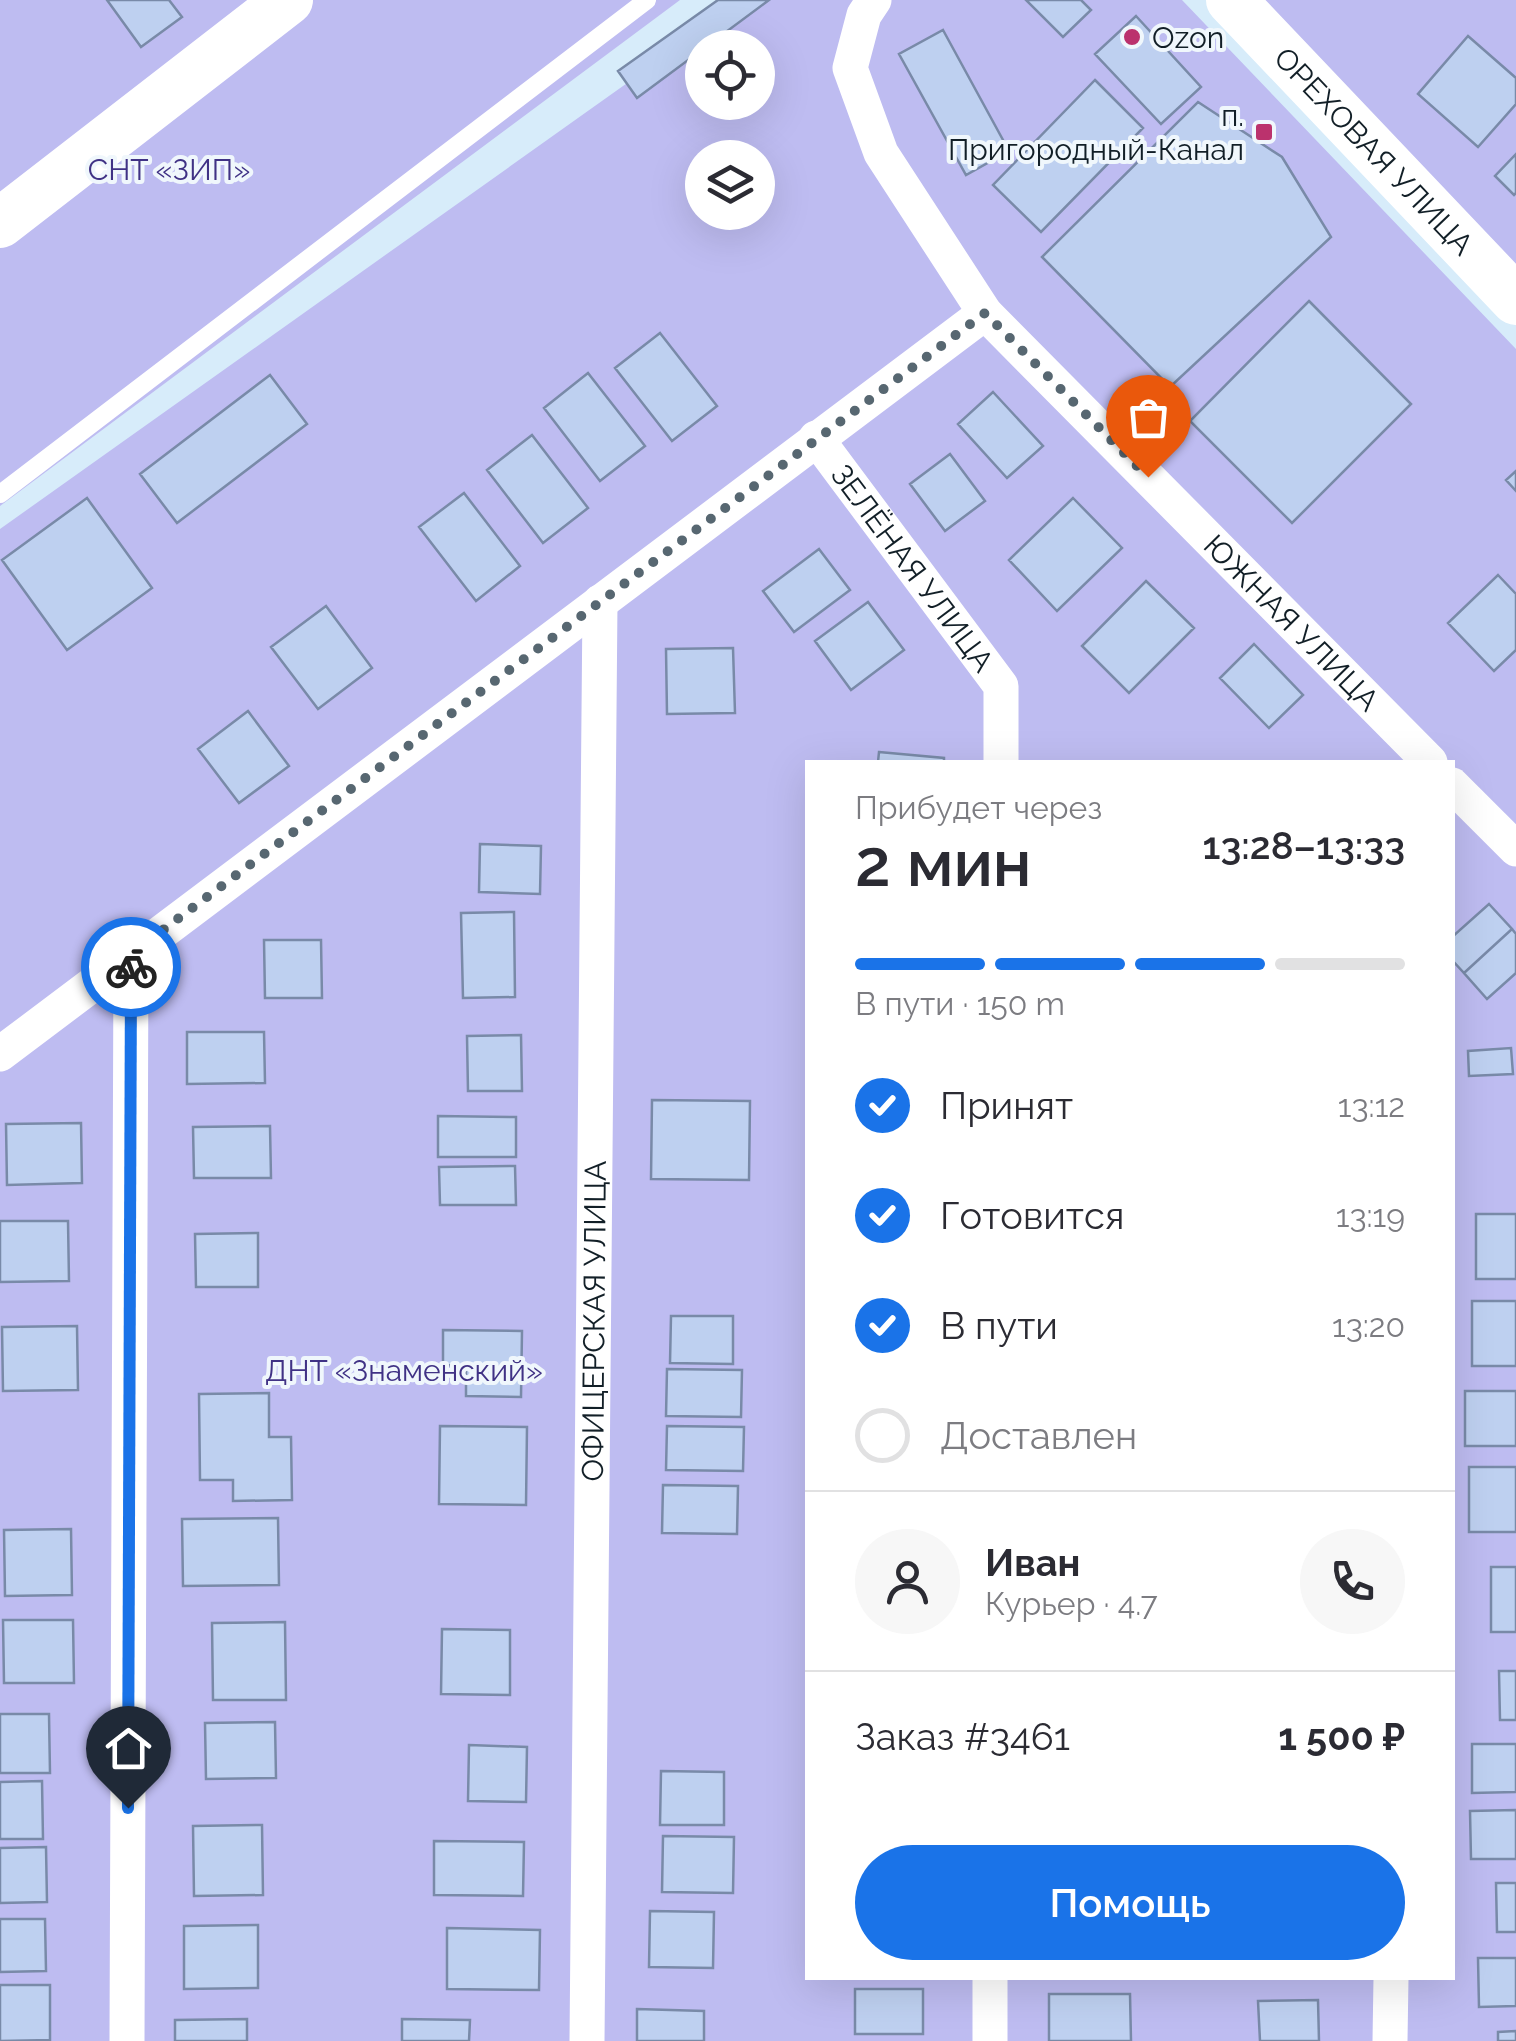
<!DOCTYPE html>
<html lang="ru">
<meta charset="utf-8">
<style>
body{margin:0;font-family:Raleway,sans-serif;background:#f7f7f7;color:#2b2b33;height:100vh;display:flex;flex-direction:column;font-size:38px;white-space:nowrap}
*{box-sizing:border-box;margin:0}
p{font-size:32px;color:#7c7c81}
.icon{flex:none;width:55px;height:55px;fill:none;stroke:currentColor;stroke-width:2;stroke-linecap:round;stroke-linejoin:round}
.map{position:relative;flex:1;overflow:hidden}
.panel{position:absolute;left:805px;top:760px;width:650px;height:1220px;display:flex;flex-direction:column;background:#fff;border-radius:0px;box-shadow:0 10px 40px #0002}
.panel>*{flex:none}
.fabs{position:absolute;left:685px;top:30px;display:grid;gap:20px}
.fabs a{display:grid;place-items:center;width:90px;height:90px;border-radius:50%;background:#fff;box-shadow:0 10px 40px #0002;font-size:50px}
.pin{position:absolute;display:grid;place-items:center;width:85px;height:85px;color:#fff;margin:-102px -42px;border-radius:50% 50% 50% 0;rotate:-45deg;box-shadow:0 0 10px #0007}
.pin .icon{rotate:45deg}
.courier{position:absolute;display:grid;place-items:center;width:100px;height:100px;margin:-50px;border:8px solid #1a73e8;border-radius:50%;background:#fff;color:#222;box-shadow:0 2px 12px #0007}
.summary em{font-style:normal;font-weight:600}
.summary div{display:flex;flex-direction:column-reverse}
.summary{display:flex;align-items:center;justify-content:space-between;height:170px;padding:0 50px}
h1{font-size:65px;font-weight:600;line-height:75px}
.bar{display:grid;grid-template-columns:repeat(4,1fr);gap:15px 10px;align-content:center;height:120px;padding:0 50px}
.bar i{height:12px;border-radius:8px;background:#e1e1e2}
.bar .active{background:#1a73e8}
.bar p{grid-column:span 4}
.line{display:flex;align-items:center;gap:25px;padding:0 50px;border-top:2px solid #e1e1e2}
.line div{flex:1}
.round{display:grid;place-items:center;flex:none;width:105px;height:105px;border-radius:52px;background:#f7f7f7}
ol{padding:0 50px;list-style:none}
li{display:flex;align-items:center;gap:30px;height:110px}
li p{margin-inline-start:auto}
li .icon{padding:10px;border-radius:50%;background:#1a73e8;color:#fff;stroke-width:4}
li:last-child{color:#7c7c81}
li i{width:55px;height:55px;border:5px solid #e1e1e2;border-radius:50%}
.primary-button{display:flex;gap:20px;margin-top:auto;padding:20px 50px}
.primary-button a{flex:1;height:115px;border-radius:60px;background:#1a73e8;color:#fff;font-size:40px;font-weight:600;line-height:115px;text-align:center}
.map>svg:first-child{display:block}
.green{fill:#bebcf1;fill-rule:evenodd}
.building{fill:#bed0f0;stroke:#798aa8;stroke-width:2.5}
.lines{fill:none;stroke-linecap:round;stroke-linejoin:round}
.lane{stroke:#fff;stroke-width:18}
.street{stroke:#fff;stroke-width:35}
.secondary{stroke:#fff;stroke-width:50}
.done{stroke:#576771;stroke-width:10;stroke-dasharray:0 18}
.route{stroke:#1a73e8;stroke-width:12}
.poi-dot{fill:#bb326d;stroke:#f0f7fc;stroke-width:4}
.labels{text-anchor:middle;dominant-baseline:central;stroke-width:8;stroke-linejoin:round;paint-order:stroke}
.poi-label{font-size:30px;fill:#121f27;stroke:#f0f7fc;text-anchor:start}
.street-label{font-size:30px;fill:#121f27;stroke:#f0f7fc}
.park-label{font-size:30px;fill:#403285;stroke:#f0f7fc}
</style>
<div class="map">
<svg width="1516" height="2041" viewBox="0 0 1516 2041">
<rect width="100%" height="100%" fill="#d7ecfa"/>
<path class="green" d="M0,0H680L0,506Z
M744,0H1182L1516,349V2041H0V529ZM702,48H758V102H702ZM702,158H758V212H702ZM808,762H1452V1978H808Z
M1231,0H1516V300Z"/>
<path class="building" d="M107,0H169L182,17L141,47Z
M718,0H769L637,98L618,71Z
M1026,0H1081L1091,10L1063,37Z
M1136,16L1201,87L1161,124L1095,54Z
M943,30L1009,151L966,175L899,54Z
M1468,36L1516,78V104L1478,147L1418,94Z
M1095,80L1143,128L1041,232L993,185Z
M1198,102L1282,157L1331,237L1170,387L1042,257Z
M1516,154V193L1514,195L1495,176Z
M1309,301L1411,404L1292,523L1190,421Z
M660,333L717,406L672,441L615,368Z
M588,373L645,446L600,481L544,408Z
M270,375L307,424L177,523L140,474Z
M993,392L1043,446L1007,478L958,424Z
M532,435L588,508L543,543L487,470Z
M950,454L985,501L945,531L910,484Z
M1516,471V491L1506,480Z
M464,493L520,566L476,601L419,527Z
M87,498L152,588L67,650L2,560Z
M1073,498L1122,548L1057,611L1009,560Z
M819,549L850,590L794,632L763,591Z
M1498,575L1516,594V650L1494,671L1448,623Z
M1146,581L1194,628L1129,693L1082,646Z
M868,602L904,650L851,690L815,641Z
M326,606L372,668L318,709L271,647Z
M1254,644L1303,695L1269,728L1220,678Z
M733,648L735,713L667,714L666,649Z
M248,711L289,766L239,803L198,749Z
M879,752L944,758V762H878Z
M480,844L541,846L540,894L479,892Z
M1489,904L1512,929L1464,973L1452,960V937Z
M514,912L515,997L463,998L461,913Z
M1512,929L1516,934V973L1487,999L1464,973Z
M264,940H321L322,998H265Z
M187,1032H264L265,1083L187,1084Z
M521,1035L522,1091H468L467,1036Z
M1511,1048L1513,1074L1469,1076L1468,1051Z
M652,1100L750,1101L749,1180L651,1179Z
M438,1116L516,1117V1157H438Z
M81,1123L82,1183L7,1185L6,1124Z
M270,1126L271,1178H194L193,1127Z
M515,1166L516,1205H440L439,1167Z
M1476,1214H1516V1279H1476Z
M0,1221H68L69,1281L0,1282Z
M258,1233V1287H196L195,1234Z
M1472,1301H1516V1366H1472Z
M671,1316H733V1364L670,1363Z
M77,1326L78,1390L3,1391L2,1327Z
M443,1330L522,1331L521,1397L466,1396V1366L443,1365Z
M667,1369L742,1370L741,1417L666,1416Z
M1465,1391H1516V1446H1465Z
M269,1393V1437H291L292,1500L233,1501V1480H200L199,1394Z
M440,1426L527,1427L526,1505L439,1504Z
M667,1426L744,1427L743,1471L666,1470Z
M1469,1467H1516V1532H1469Z
M663,1485L738,1486L737,1534L662,1533Z
M278,1518L279,1585L183,1586L182,1519Z
M71,1529L72,1595L5,1596L4,1530Z
M1491,1567H1516V1632H1491Z
M3,1620H73L74,1683H4Z
M285,1622L286,1700H213L212,1623Z
M442,1629L510,1630V1695L441,1694Z
M1499,1671H1516V1720H1500Z
M0,1714H49L50,1773H0Z
M275,1722L276,1778L206,1779L205,1723Z
M1472,1744H1516V1792L1472,1793Z
M469,1745L527,1747L526,1802L468,1801Z
M661,1771L724,1772V1825H660Z
M42,1781L43,1839H0V1782Z
M1516,1810V1859H1471L1470,1811Z
M262,1825L263,1895L194,1896L193,1826Z
M663,1836L734,1837L733,1893L662,1892Z
M434,1841L524,1842L523,1896L434,1895Z
M46,1847L47,1902L0,1903V1848Z
M1496,1883H1516V1932H1497Z
M650,1911L714,1912L713,1968L649,1967Z
M0,1919H45L46,1971L0,1972Z
M258,1925V1988L184,1989V1926Z
M447,1928L540,1930L539,1990L447,1989Z
M1478,1958H1516V2006L1479,2007Z
M0,1985H50V2040L0,2041Z
M855,1989H923V2034H855Z
M1049,1994H1130L1131,2041H1049Z
M1318,2000L1319,2041H1260L1258,2001Z
M637,2009L704,2011V2041H637Z
M247,2019V2041H175V2020Z
M402,2019L470,2020L469,2041H402Z
M1516,2031V2041H1498V2032Z"/>
<g class="lines">
<path class="lane" d="M0,494L647,0"/>
<g class="street">
<path id="s1" d="M874,0L864,15L850,68L881,153L985,313L1430,762"/>
<path id="s2" d="M816,438L1001,686V762"/>
<path d="M1452,785L1516,849"/>
<path d="M0,1054L985,313"/>
<path d="M127,2041L131,954"/>
<path id="s3" d="M587,2041L600,602"/>
<path d="M990,2041V1978"/>
<path d="M1390,2041L1391,1978"/>
</g>
<g class="secondary">
<path id="s4" d="M1231,0L1516,300"/>
<path d="M0,223L288,0"/>
</g>
</g>
<g class="lines">
<path class="done" d="M131,967V954L985,313L1148,477"/>
<path class="route" d="M128,1808L131,967"/>
</g>
<g class="poi-dot">
<circle cx="1132" cy="37" r="10"/>
<rect x="1254" y="122" width="20" height="20" rx="5"/>
</g>
<g class="labels">
<g class="poi-label">
<text x="1152" y="37">Ozon</text>
<text x="1244" y="115" text-anchor="end">п.<tspan x="1244" dy="34">Пригородный-Канал</tspan></text>
</g>
<g class="street-label">
<text stroke="none"><textPath href="#s4" startOffset="208">ОРЕХОВАЯ УЛИЦА</textPath></text>
<text stroke="none"><textPath href="#s2" startOffset="162">ЗЕЛЁНАЯ УЛИЦА</textPath></text>
<text stroke="none"><textPath href="#s1" startOffset="790">ЮЖНАЯ УЛИЦА</textPath></text>
<text stroke="none"><textPath href="#s3" startOffset="720">ОФИЦЕРСКАЯ УЛИЦА</textPath></text>
</g>
<g class="park-label">
<text x="169" y="169">СНТ «ЗИП»</text>
<text x="404" y="1370">ДНТ «Знаменский»</text>
</g>
</g>
</svg>
<div class="fabs">
<a><svg class="icon" aria-label="locate" viewBox="0 0 24 24"><circle cx="12" cy="12" r="6"/><path d="M12 2v4M12 18v4M2 12h4M18 12h4"/></svg></a>
<a><svg class="icon" aria-label="layers" viewBox="0 0 24 24"><path d="M12 4l9 5-9 5-9-5zM3 14l9 5 9-5"/></svg></a>
</div>
<div class="pin" style="left:1148px;top:477px;background:#ea580c"><svg class="icon" aria-label="bag" viewBox="0 0 24 24"><path d="M5 8h14l-1 12H6zM9 8a3 3 0 0 1 6 0"/></svg></div>
<div class="pin" style="left:128px;top:1808px;background:#1f2937"><svg class="icon" aria-label="home" viewBox="0 0 24 24"><path d="M3 11l9-7 9 7M6 9v11h12V9"/></svg></div>
<div class="courier" style="left:131px;top:967px"><svg class="icon" aria-label="bike" viewBox="0 0 24 24"><circle cx="6" cy="16" r="4"/><circle cx="18" cy="16" r="4"/><path d="M6 16l4-8h5l3 8M10 8l3 8H6M13 5h3"/></svg></div>
<section class="panel">
<div class="summary"><div><h1>2 мин</h1><p>Прибудет через</p></div><em>13:28–13:33</em></div>
<div class="bar"><i class="active"></i><i class="active"></i><i class="active"></i><i></i><p>В пути · 150 m</p></div>
<ol>
<li><svg class="icon" aria-label="check" viewBox="0 0 24 24"><path d="M5 12l5 5 9-10"/></svg>Принят<p>13:12</p></li>
<li><svg class="icon" aria-label="check" viewBox="0 0 24 24"><path d="M5 12l5 5 9-10"/></svg>Готовится<p>13:19</p></li>
<li><svg class="icon" aria-label="check" viewBox="0 0 24 24"><path d="M5 12l5 5 9-10"/></svg>В пути<p>13:20</p></li>
<li><i></i>Доставлен</li>
</ol>
<div class="line" style="height:180px"><a class="round"><svg class="icon" aria-label="person" viewBox="0 0 24 24"><circle cx="12" cy="8" r="4"/><path d="M4 21q1-7 8-7t8 7"/></svg></a><div><b>Иван</b><p>Курьер · 4.7</p></div><a class="round"><svg class="icon" aria-label="phone" viewBox="0 0 24 24"><path d="M5 4h4l2 5-3 2q2 4 5 5l2-3 5 2v4C11 20 4 13 5 4z"/></svg></a></div>
<div class="line" style="height:130px"><div>Заказ #3461</div><b>1 500 ₽</b></div>
<div class="primary-button"><a>Помощь</a></div>
</section>
</div>
